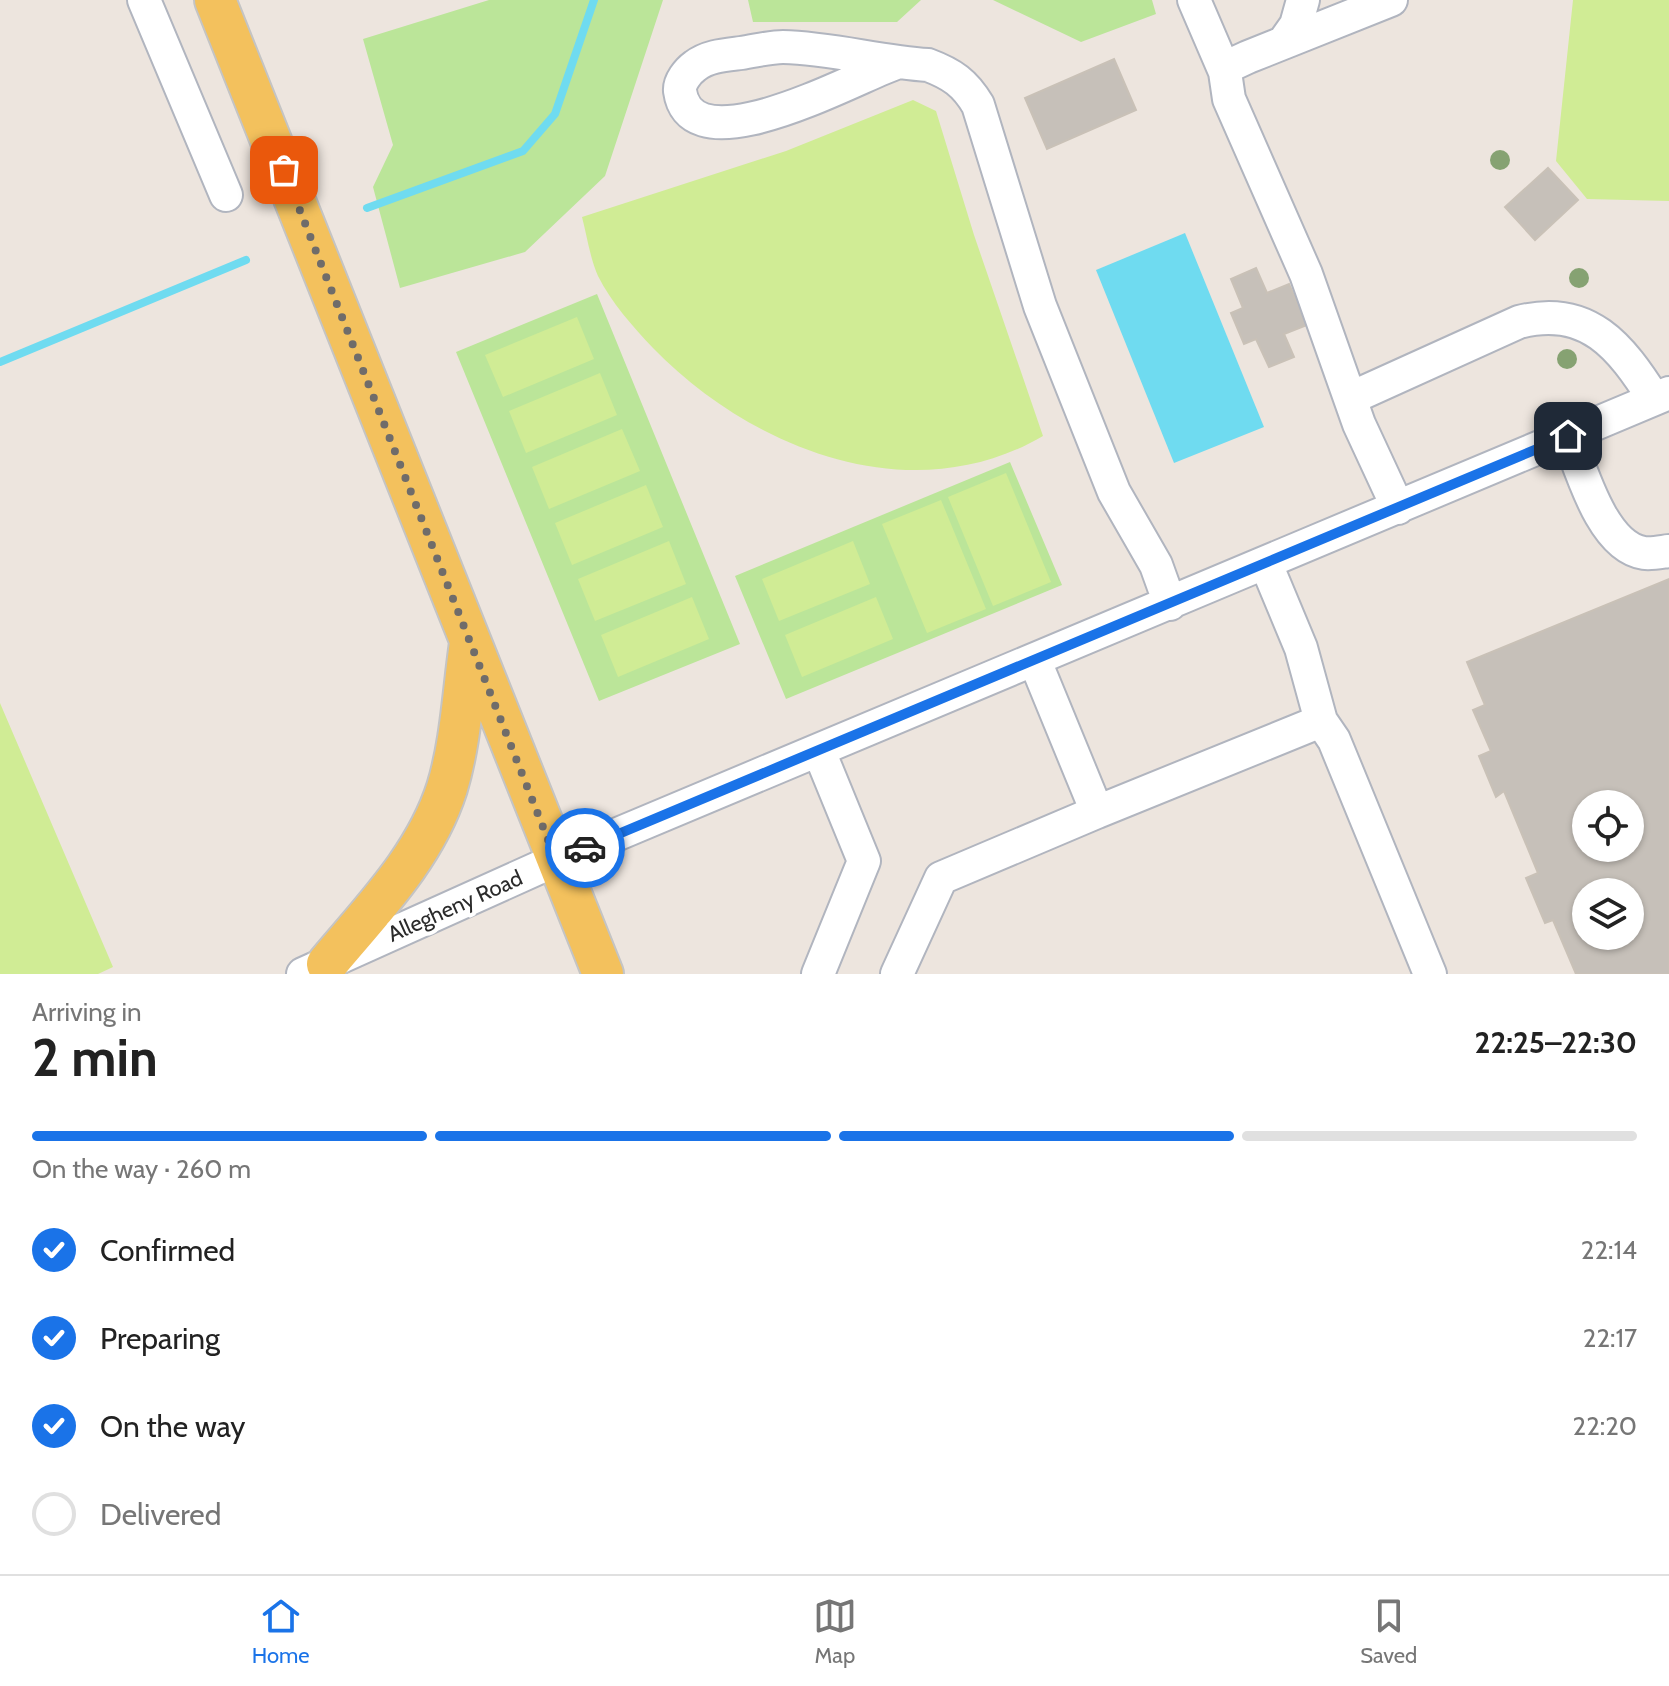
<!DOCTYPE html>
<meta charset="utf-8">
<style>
body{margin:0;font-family:Cabin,sans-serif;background:#f6f6f6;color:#222;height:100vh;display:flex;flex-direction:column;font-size:30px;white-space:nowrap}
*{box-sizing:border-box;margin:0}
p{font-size:26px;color:#767676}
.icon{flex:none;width:44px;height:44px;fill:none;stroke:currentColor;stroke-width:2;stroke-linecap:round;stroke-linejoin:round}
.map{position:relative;height:974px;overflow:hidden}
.side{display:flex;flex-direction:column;background:#fff;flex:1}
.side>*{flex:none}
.tools{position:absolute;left:1572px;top:790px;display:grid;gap:16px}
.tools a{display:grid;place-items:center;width:72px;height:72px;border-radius:50%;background:#fff;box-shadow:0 2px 6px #0004;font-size:40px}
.pin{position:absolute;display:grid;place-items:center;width:68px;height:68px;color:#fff;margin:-34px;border-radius:16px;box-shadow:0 4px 12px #0006}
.courier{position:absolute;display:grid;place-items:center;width:80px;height:80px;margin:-40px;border:6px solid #1a73e8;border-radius:50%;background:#fff;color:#222;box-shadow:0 2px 10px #0007}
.headline em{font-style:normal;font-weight:700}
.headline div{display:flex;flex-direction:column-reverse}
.headline{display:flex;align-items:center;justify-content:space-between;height:136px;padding:0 32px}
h1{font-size:52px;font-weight:700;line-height:60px}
.bar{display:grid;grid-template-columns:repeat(4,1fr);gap:12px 8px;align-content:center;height:96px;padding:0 32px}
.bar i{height:10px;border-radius:6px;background:#e0e0e0}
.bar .active{background:#1a73e8}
.bar p{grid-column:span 4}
ol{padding:0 32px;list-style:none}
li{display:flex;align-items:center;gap:24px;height:88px}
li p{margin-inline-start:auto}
li .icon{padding:8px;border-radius:50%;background:#1a73e8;color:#fff;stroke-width:4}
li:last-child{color:#767676}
li i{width:44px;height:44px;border:4px solid #e0e0e0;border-radius:50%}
.menu{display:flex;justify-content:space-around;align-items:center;height:112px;border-top:2px solid #e0e0e0;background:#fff;font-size:22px;color:#767676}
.menu a{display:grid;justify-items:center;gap:4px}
.menu .active{color:#1a73e8}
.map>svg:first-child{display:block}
.green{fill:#bbe599}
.pitch{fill:#d0ec95}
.water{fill:#6fdbf0}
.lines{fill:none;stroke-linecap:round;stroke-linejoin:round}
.stream{stroke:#6fdbf0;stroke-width:8}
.building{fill:#c6c0b9;stroke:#c9c1b7;stroke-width:2;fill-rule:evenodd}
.minor-casing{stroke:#b1b5bf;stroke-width:36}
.major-casing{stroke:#c4c4c4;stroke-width:44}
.minor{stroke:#fff;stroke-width:32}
.major{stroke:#f3c15d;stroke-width:40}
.tree{fill:#86a272}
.done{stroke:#6f6c6a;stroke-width:8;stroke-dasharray:0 14.4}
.route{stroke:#1a73e8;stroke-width:10}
.labels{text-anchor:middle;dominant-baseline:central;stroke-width:8;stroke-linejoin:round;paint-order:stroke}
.street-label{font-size:22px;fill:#2b2b2b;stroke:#fff}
</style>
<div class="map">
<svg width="1669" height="974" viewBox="0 0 1669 974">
<rect width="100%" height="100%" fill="#ede5de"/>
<path class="green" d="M489,0H663L605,176L525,252L400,288L373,187L393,145L363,39Z
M748,0H921L897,22H753Z
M993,0H1152L1156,14L1081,42Z
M597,294L740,644L599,701L456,352Z
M1010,462L1062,585L786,699L735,576Z"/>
<path class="pitch" d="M1573,0H1669V201L1587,199L1556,161Z
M913,100L936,111L974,235L1043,436C912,513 751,449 653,348C633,327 611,302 598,276C590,258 587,236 582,217L786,151Z
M577,317L594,359L503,397L485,355Z
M600,373L617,415L526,453L509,411Z
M622,429L640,471L549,509L532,467Z
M1006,473L1051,582L993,606L948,497Z
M646,485L663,527L572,565L555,523Z
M941,500L986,609L927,633L882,524Z
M669,541L686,584L595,621L578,579Z
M853,541L870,584L779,621L762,579Z
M692,597L709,639L618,677L601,635Z
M876,597L893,639L802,677L785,635Z
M0,703L113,967L98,974H0Z"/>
<path class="water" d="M1185,233L1264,427L1174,463L1096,270Z"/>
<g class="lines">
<path class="stream" d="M367,208L523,151L555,114L594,0
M0,362L246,260"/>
</g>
<path class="building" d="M1114,59L1136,110L1047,149L1025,98Z
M1548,168L1578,200L1535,240L1505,207Z
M1256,268L1267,293L1289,284L1307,325L1284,334L1294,357L1269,367L1256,339L1244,344L1231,313L1243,308L1231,279Z
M1669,579V974H1576L1553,920L1545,923L1526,878L1538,873L1504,791L1496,797L1479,756L1491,751L1473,710L1485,705L1467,662ZM1586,804H1630V848H1586ZM1586,892H1630V936H1586Z"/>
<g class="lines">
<defs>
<path id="minor" d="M144,0L226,195
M1194,0L1225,72L1229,99L1306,274L1359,424L1398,508
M1284,42L1296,25L1303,0
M896,63C857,76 691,170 680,91C679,82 688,71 695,66C708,56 725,55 741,53C755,51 770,47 783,47C832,48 879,62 928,65C952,74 965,83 978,105L1040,306L1114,492L1156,565L1170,604
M1225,72L1233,64L1248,57L1391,0
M1351,398L1519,322C1588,304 1621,347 1654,399
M1568,436C1581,469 1602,547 1644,553C1652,554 1661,552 1669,551
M1266,564L1301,648L1321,721L1334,740L1430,974
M1035,661L1097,812L1321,721
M303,974L556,860L1669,393
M818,974L864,861L819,751
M897,974L941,878L1097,812"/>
<path id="major" d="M215,0L603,974
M327,964C372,910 425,857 447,788C461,742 463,691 470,643"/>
</defs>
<use href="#minor" class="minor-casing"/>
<use href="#major" class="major-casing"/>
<use href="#minor" class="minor"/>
<use href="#major" class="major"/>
</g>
<g class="tree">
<circle cx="1500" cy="160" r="10"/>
<circle cx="1579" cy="278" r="10"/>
<circle cx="1567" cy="359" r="10"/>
</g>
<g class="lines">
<path class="done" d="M284,170L556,860L585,848"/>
<path class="route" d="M585,848L1568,436"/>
</g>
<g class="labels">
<g class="street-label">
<text transform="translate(455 906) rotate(-24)">Allegheny Road</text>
</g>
</g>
</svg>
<div class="tools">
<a><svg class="icon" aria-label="locate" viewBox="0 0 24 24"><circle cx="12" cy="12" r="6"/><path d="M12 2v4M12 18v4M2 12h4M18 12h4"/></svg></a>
<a><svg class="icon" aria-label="layers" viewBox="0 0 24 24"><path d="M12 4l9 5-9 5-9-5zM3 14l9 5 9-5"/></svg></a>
</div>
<div class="pin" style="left:284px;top:170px;background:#ea580c"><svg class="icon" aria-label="bag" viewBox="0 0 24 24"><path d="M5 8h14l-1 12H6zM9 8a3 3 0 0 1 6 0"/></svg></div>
<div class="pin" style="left:1568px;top:436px;background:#1f2937"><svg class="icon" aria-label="home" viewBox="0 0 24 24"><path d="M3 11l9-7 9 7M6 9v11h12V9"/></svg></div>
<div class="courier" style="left:585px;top:848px"><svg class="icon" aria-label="car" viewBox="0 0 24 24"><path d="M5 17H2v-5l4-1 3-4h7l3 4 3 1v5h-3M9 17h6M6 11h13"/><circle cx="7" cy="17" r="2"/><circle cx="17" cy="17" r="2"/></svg></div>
</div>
<section class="side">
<div class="headline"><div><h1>2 min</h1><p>Arriving in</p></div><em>22:25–22:30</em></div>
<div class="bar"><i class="active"></i><i class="active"></i><i class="active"></i><i></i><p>On the way · 260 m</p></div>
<ol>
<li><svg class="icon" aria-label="check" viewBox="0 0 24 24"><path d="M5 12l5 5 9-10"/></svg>Confirmed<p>22:14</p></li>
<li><svg class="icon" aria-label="check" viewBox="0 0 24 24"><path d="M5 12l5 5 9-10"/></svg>Preparing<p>22:17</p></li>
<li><svg class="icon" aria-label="check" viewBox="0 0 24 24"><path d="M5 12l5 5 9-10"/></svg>On the way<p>22:20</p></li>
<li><i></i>Delivered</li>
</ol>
</section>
<nav class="menu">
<a class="active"><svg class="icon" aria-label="home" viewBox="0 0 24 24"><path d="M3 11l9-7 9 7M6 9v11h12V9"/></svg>Home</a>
<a><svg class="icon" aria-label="map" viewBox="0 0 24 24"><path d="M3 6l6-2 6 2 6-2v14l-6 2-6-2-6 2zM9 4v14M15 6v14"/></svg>Map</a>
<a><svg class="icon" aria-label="saved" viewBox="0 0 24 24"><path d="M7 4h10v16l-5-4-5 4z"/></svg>Saved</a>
</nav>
